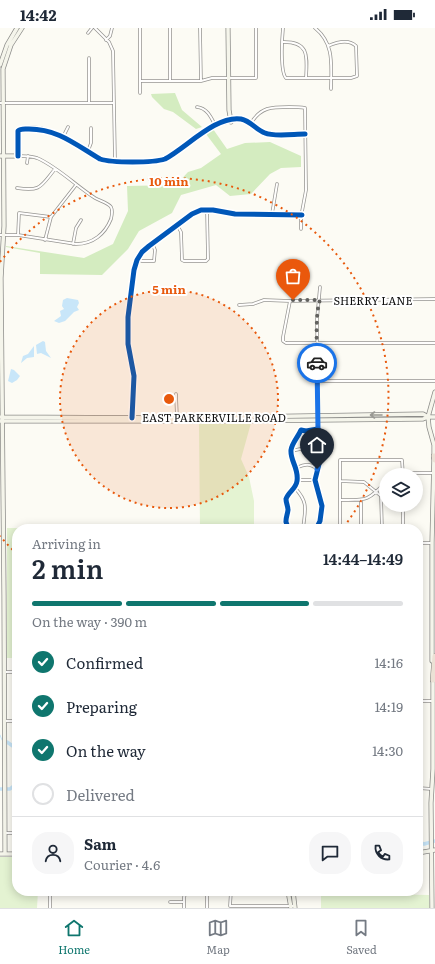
<!DOCTYPE html>
<meta charset="utf-8">
<style>
body{margin:0;font-family:Literata,serif;background:#f6f6f7;color:#1f2937;height:100vh;display:flex;flex-direction:column;font-size:15px;white-space:nowrap}
*{box-sizing:border-box;margin:0}
p{font-size:13px;color:#747a83}
.icon{flex:none;width:22px;height:22px;fill:none;stroke:currentColor;stroke-width:2;stroke-linecap:round;stroke-linejoin:round}
.map{position:relative;flex:1;overflow:hidden}
.side{position:absolute;left:12px;top:496px;width:411px;height:372px;display:flex;flex-direction:column;background:#fff;border-radius:16px;box-shadow:0 2px 10px #0003}
.side>*{flex:none}
.controls{position:absolute;left:379px;top:440px;display:grid;gap:8px}
.controls a{display:grid;place-items:center;width:44px;height:44px;border-radius:50%;background:#fff;box-shadow:0 2px 10px #0003;font-size:20px}
.pin{position:absolute;display:grid;place-items:center;width:34px;height:34px;color:#fff;margin:-41px -17px;border-radius:50% 50% 50% 0;rotate:-45deg;box-shadow:0 0 4px #0007}
.pin .icon{rotate:45deg}
.courier{position:absolute;display:grid;place-items:center;width:40px;height:40px;margin:-20px;border:3px solid #1a73e8;border-radius:50%;background:#fff;color:#222;box-shadow:0 1px 5px #0007}
.overview em{font-style:normal;font-weight:600}
.overview div{display:flex;flex-direction:column-reverse}
.overview{display:flex;align-items:center;justify-content:space-between;height:68px;padding:0 20px}
h1{font-size:26px;font-weight:600;line-height:30px}
.bar{display:grid;grid-template-columns:repeat(4,1fr);gap:6px 4px;align-content:center;height:48px;padding:0 20px}
.bar i{height:5px;border-radius:3px;background:#e0e1e3}
.bar .on{background:#0f766e}
.bar p{grid-column:span 4}
.line{display:flex;align-items:center;gap:10px;padding:0 20px;border-top:1px solid #e0e1e3}
.line div{flex:1}
.round{display:grid;place-items:center;flex:none;width:42px;height:42px;border-radius:16px;background:#f6f6f7}
ol{padding:0 20px;list-style:none}
li{display:flex;align-items:center;gap:12px;height:44px}
li p{margin-inline-start:auto}
li .icon{padding:4px;border-radius:50%;background:#0f766e;color:#fff;stroke-width:4}
li:last-child{color:#747a83}
li i{width:22px;height:22px;border:2px solid #e0e1e3;border-radius:50%}
.status{display:flex;justify-content:space-between;align-items:center;height:28px;padding:0 20px;background:#fff;direction:ltr}
.status svg{height:11px;fill:currentColor}
.dock{display:flex;justify-content:space-around;align-items:center;height:56px;border-top:1px solid #e0e1e3;background:#fff;font-size:11px;color:#747a83}
.dock a{display:grid;justify-items:center;gap:2px}
.dock .on{color:#0f766e}
.map>svg:first-child{display:block}
.green{fill:#e4f3d2}
.forest{fill:#d4ecc0}
.water{fill:#c8e6f9}
.lines{fill:none;stroke-linecap:round;stroke-linejoin:round}
.stream{stroke:#c8e6f9;stroke-width:1}
.river{stroke:#c8e6f9;stroke-width:3.5}
.street-casing{stroke:#969592;stroke-width:3.5}
.secondary-casing{stroke:#8c8c89;stroke-width:5}
.highway-casing{stroke:#83837f;stroke-width:6}
.street{stroke:#fffefd;stroke-width:2}
.secondary{stroke:#f5f5eb;stroke-width:3.5}
.highway{stroke:#ebe1d5;stroke-width:5}
.cycleway-casing{stroke:#fff;stroke-width:8}
.cycleway{stroke:#0057b8;stroke-width:5}
.oneway{stroke:#999993}
.done{stroke:#62625f;stroke-width:4;stroke-dasharray:0 7.2}
.route{stroke:#1a73e8;stroke-width:5}
.ring{fill:none;stroke:#e8590c;stroke-width:2;stroke-dasharray:2 4}
.labels{text-anchor:middle;dominant-baseline:central;stroke-width:4;stroke-linejoin:round;paint-order:stroke}
.street-label{font-size:11px;fill:#0f0f0f;stroke:#fff}
.centre{fill:#e8590c;stroke:#fff;stroke-width:2}
.ring-label{font-size:12px;text-anchor:middle;font-weight:bold;fill:#e8590c;stroke:#fff;stroke-width:4;stroke-linejoin:round;paint-order:stroke}
</style>
<div class="status"><b>14:42</b><svg viewBox="0 0 49 12"><path d="M0 12V9h3v3zM5 12V6h3v6zM10 12V3h3v9zM15 12V0h3v12zM26 1h20v11H26zM47 4h2v5h-2z"/></svg></div>
<div class="map">
<svg width="435" height="880" viewBox="0 0 435 880">
<rect width="100%" height="100%" fill="#fcfbf4"/>
<path class="green" d="M251,395L241,431L249,449L254,473V501H200L199,396Z
M7,500H118V501H17V630H7Z
M0,829H17V863H38L37,880H0Z
M321,863H380V866L429,867L430,880H321Z"/>
<path class="forest" d="M175,65L182,82L202,99L196,101L173,84L164,81L152,69L151,66Z
M213,101L227,121L245,115L270,114L301,128V139L281,140L270,146L251,166L230,168L216,157L181,167L172,185L139,203L128,221L102,247L40,246V225L6,219V218L84,230L113,216L128,183L127,158L176,157L188,144L201,140L221,126L206,106Z"/>
<path class="water" d="M67,270L78,272L79,275L77,279L79,282L74,284L65,293L59,295L54,293L61,288L60,283L64,281L62,278L63,272Z
M43,313L45,314L46,323L51,330L41,325L37,326L36,317Z
M34,318V329L27,330L21,335L23,328L28,326Z
M11,341L14,342L20,348L17,352L12,355L8,353Z"/>
<g class="lines">
<path class="stream" d="M0,707L2,712"/>
<path class="river" d="M7,714L17,721
M0,761H3
M6,761H10L17,755
M418,814L424,816L435,813"/>
<defs>
<path id="street" d="M95,0L109,14L113,23L115,133
M140,0V65
M170,0V53
M200,0L201,53
M283,0C282,10 280,44 286,50H351L357,48L356,18C349,11 337,14 328,18
M315,0C335,16 331,38 331,61
M88,5L92,0
M106,12L110,8L112,0
M282,14C310,13 307,29 306,50
M89,30V75
M140,53H201L212,50H256V0
M0,75H114
M197,79C207,80 211,89 215,97
M231,92C251,88 252,103 267,106C279,108 293,106 305,106
M251,95C261,79 271,79 289,79C294,79 300,79 305,80L306,162L301,189V201
M63,109L68,99
M88,123L91,115V100
M27,135L28,128
M17,160C41,164 41,158 55,141
M272,186L277,156
M177,197L181,204L182,232L184,233H206L208,231L207,182
M0,207H18L76,216C93,216 105,206 111,191C112,187 113,183 111,179C108,175 100,173 95,170C76,158 58,139 37,130C31,128 25,128 19,128
M18,207L19,185L51,189
M45,212L51,189L76,157
M73,216L76,200L81,192
M138,232L142,233H154L155,222L152,215
M290,273L283,309V313L286,315H435
M239,277L253,276L264,272L290,273L435,271
M318,353H435
M176,366L177,390
M318,388L317,291L320,259
M132,390L134,348L128,316V289L134,242L137,232L142,224L149,218L192,186L201,182H213L235,186L302,187
M318,401V392
M291,423L305,420H319
M296,440C305,436 310,435 317,441
M393,447L398,445H434
M297,452H314
M340,453L364,454L381,468L382,501
M295,460C309,475 305,482 303,501
M340,472C366,472 367,474 386,454
M361,472V501
M290,501C283,494 287,490 288,482C288,478 286,475 286,471C288,464 296,461 297,453C299,440 290,433 291,422C292,415 298,409 301,402L306,403L318,401L321,407L320,420L321,428L315,452L322,478L320,493L316,501
M340,501V432H402L403,447
M403,501V477
M418,515H431
M5,644H17
M418,673H433
M5,693H17
M418,760L432,761
M6,805H17
M207,863V880
M231,863L230,878H295
M170,874H184
M50,880V863
M184,880V869L187,863"/>
<path id="secondary" d="M228,0L229,82L231,94
M0,37L7,17L17,0
M0,128H18V102C48,93 76,118 100,131L107,133H156L168,129L215,97L231,92
M1,389L177,390L423,386L428,389H435
M0,393H233L423,391L428,389
M432,633V515L434,428V417L429,399L428,389L435,364
M418,825L435,822
M0,826H17
M5,826L4,567L1,250L4,198L3,41L11,17L22,0
M288,863L291,880
M293,863L295,880
M432,880L431,775L433,741V651"/>
<path id="highway" d="M434,428L435,432
M433,652L435,628"/>
</defs>
<use href="#street" class="street-casing"/>
<use href="#secondary" class="secondary-casing"/>
<use href="#highway" class="highway-casing"/>
<use href="#street" class="street"/>
<use href="#secondary" class="secondary"/>
<use href="#highway" class="highway"/>
<defs>
<path id="cycleway" d="M18,128V103C21,100 25,101 29,101C58,101 76,117 100,131C112,135 153,135 165,131C186,120 216,87 241,91C251,93 256,102 265,105C274,109 294,106 305,106
M132,390L134,348L128,316V289L134,242L137,232L142,224L149,218L192,186L201,182H213L235,186L302,187
M290,501C283,494 287,490 288,482C288,478 286,475 286,471C288,464 296,461 297,453C299,440 290,433 291,422C292,415 298,409 301,402L306,403L318,401L321,407L320,420L321,428L315,452L322,478L320,493L316,501"/>
</defs>
<use href="#cycleway" class="cycleway-casing"/>
<use href="#cycleway" class="cycleway"/>
</g>
<defs><path id="oneway-shaft" d="M-6 0H5M1.5-3L5.5 0L1.5 3" fill="none" stroke-width="1.6" stroke-linecap="round" stroke-linejoin="round"/></defs>
<use class="oneway" href="#oneway-shaft" transform="translate(376 387) rotate(180)"/>
<g class="lines">
<path class="done" d="M293,272H320C315,285 317,320 317,335"/>
<path class="route" d="M317,441C321,431 322,411 318,401L317,335"/>
</g>
<circle cx="169" cy="371" r="109" fill="#e8590c" fill-opacity=".12"/>
<g class="ring">
<circle cx="169" cy="371" r="109"/>
<path d="M17 526A217 217 0 0 1 0 508M0 234A217 217 0 0 1 343 500"/>
</g>
<g class="labels">
<g class="street-label">
<text x="373" y="272">SHERRY LANE</text>
<text x="214" y="389">EAST PARKERVILLE ROAD</text>
</g>
</g>
<circle cx="169" cy="371" r="6" class="centre"/>
<g class="ring-label">
<text x="169" y="158">10 min</text>
<text x="169" y="266">5 min</text>
</g>
</svg>
<div class="controls">
<a><svg class="icon" aria-label="layers" viewBox="0 0 24 24"><path d="M12 4l9 5-9 5-9-5zM3 14l9 5 9-5"/></svg></a>
</div>
<div class="pin" style="left:293px;top:272px;background:#ea580c"><svg class="icon" aria-label="bag" viewBox="0 0 24 24"><path d="M5 8h14l-1 12H6zM9 8a3 3 0 0 1 6 0"/></svg></div>
<div class="pin" style="left:317px;top:441px;background:#1f2937"><svg class="icon" aria-label="home" viewBox="0 0 24 24"><path d="M3 11l9-7 9 7M6 9v11h12V9"/></svg></div>
<div class="courier" style="left:317px;top:335px"><svg class="icon" aria-label="car" viewBox="0 0 24 24"><path d="M5 17H2v-5l4-1 3-4h7l3 4 3 1v5h-3M9 17h6M6 11h13"/><circle cx="7" cy="17" r="2"/><circle cx="17" cy="17" r="2"/></svg></div>
<section class="side">
<div class="overview"><div><h1>2 min</h1><p>Arriving in</p></div><em>14:44–14:49</em></div>
<div class="bar"><i class="on"></i><i class="on"></i><i class="on"></i><i></i><p>On the way · 390 m</p></div>
<ol>
<li><svg class="icon" aria-label="check" viewBox="0 0 24 24"><path d="M5 12l5 5 9-10"/></svg>Confirmed<p>14:16</p></li>
<li><svg class="icon" aria-label="check" viewBox="0 0 24 24"><path d="M5 12l5 5 9-10"/></svg>Preparing<p>14:19</p></li>
<li><svg class="icon" aria-label="check" viewBox="0 0 24 24"><path d="M5 12l5 5 9-10"/></svg>On the way<p>14:30</p></li>
<li><i></i>Delivered</li>
</ol>
<div class="line" style="height:72px"><a class="round"><svg class="icon" aria-label="person" viewBox="0 0 24 24"><circle cx="12" cy="8" r="4"/><path d="M4 21q1-7 8-7t8 7"/></svg></a><div><b>Sam</b><p>Courier · 4.6</p></div><a class="round"><svg class="icon" aria-label="chat" viewBox="0 0 24 24"><path d="M4 5h16v11H9l-5 4z"/></svg></a><a class="round"><svg class="icon" aria-label="phone" viewBox="0 0 24 24"><path d="M5 4h4l2 5-3 2q2 4 5 5l2-3 5 2v4C11 20 4 13 5 4z"/></svg></a></div>
</section>
</div>
<nav class="dock">
<a class="on"><svg class="icon" aria-label="home" viewBox="0 0 24 24"><path d="M3 11l9-7 9 7M6 9v11h12V9"/></svg>Home</a>
<a><svg class="icon" aria-label="map" viewBox="0 0 24 24"><path d="M3 6l6-2 6 2 6-2v14l-6 2-6-2-6 2zM9 4v14M15 6v14"/></svg>Map</a>
<a><svg class="icon" aria-label="saved" viewBox="0 0 24 24"><path d="M7 4h10v16l-5-4-5 4z"/></svg>Saved</a>
</nav>
